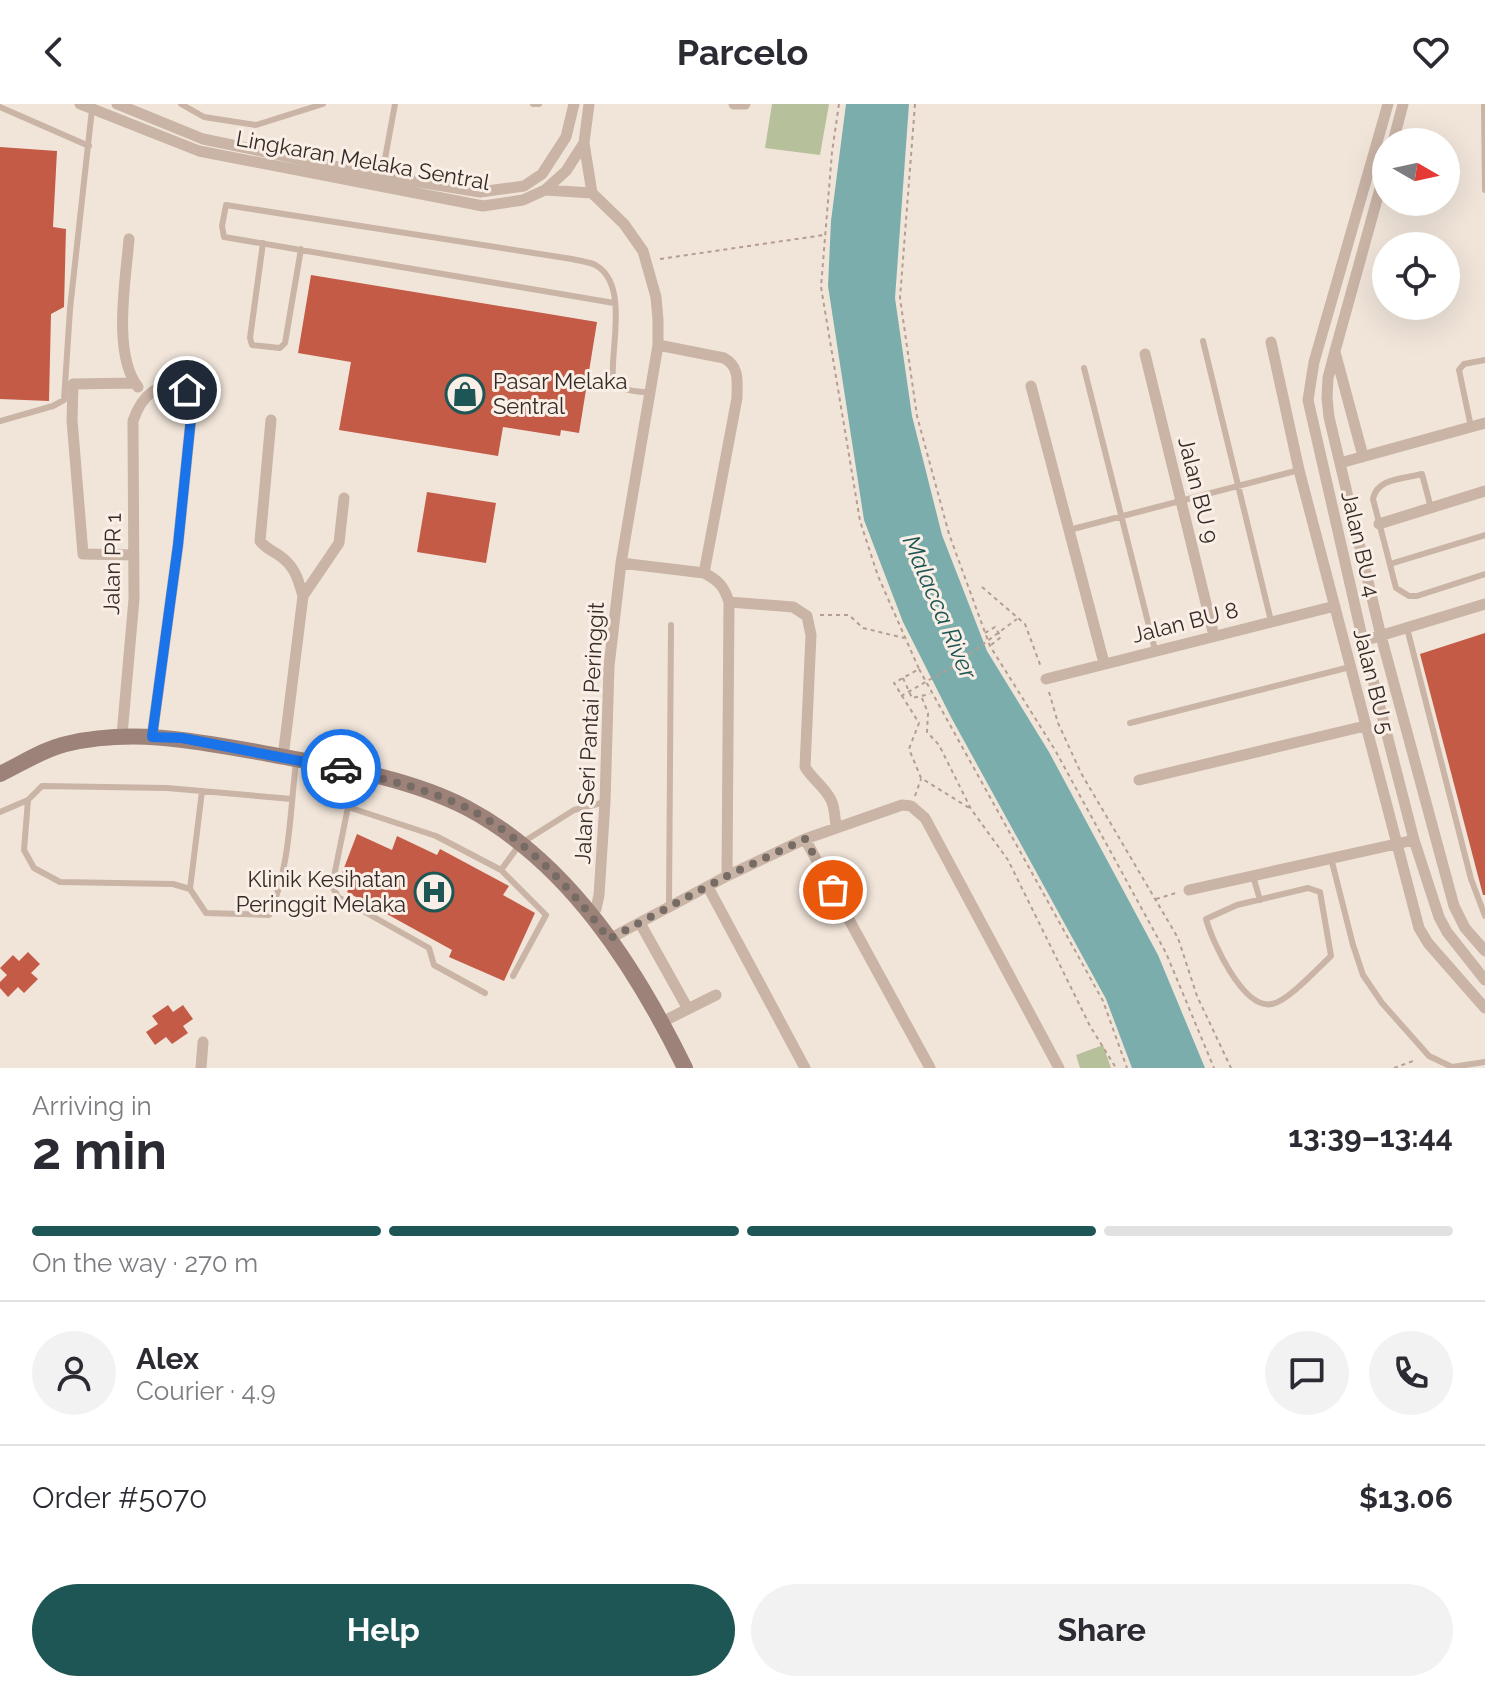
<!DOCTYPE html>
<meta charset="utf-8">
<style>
body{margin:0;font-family:Raleway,sans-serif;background:#f2f2f3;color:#2b2b33;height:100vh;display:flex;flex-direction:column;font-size:30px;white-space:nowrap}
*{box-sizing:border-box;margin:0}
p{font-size:26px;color:#7c7c81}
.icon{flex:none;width:44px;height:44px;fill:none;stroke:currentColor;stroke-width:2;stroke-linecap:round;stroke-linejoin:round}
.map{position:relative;height:964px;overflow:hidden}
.details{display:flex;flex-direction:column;background:#fff;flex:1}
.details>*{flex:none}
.needle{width:52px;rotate:99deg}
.controls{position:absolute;left:1372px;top:24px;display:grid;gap:16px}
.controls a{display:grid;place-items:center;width:88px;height:88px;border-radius:50%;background:#fff;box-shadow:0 8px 32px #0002;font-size:40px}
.pin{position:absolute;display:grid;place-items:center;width:68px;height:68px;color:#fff;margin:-34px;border:4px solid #fff;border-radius:50%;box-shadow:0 2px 8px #0007}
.courier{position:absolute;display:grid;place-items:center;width:80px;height:80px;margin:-40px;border:6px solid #1a73e8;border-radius:50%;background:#fff;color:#222;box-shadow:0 2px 10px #0007}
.headline em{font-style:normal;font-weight:700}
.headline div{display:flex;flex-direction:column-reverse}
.headline{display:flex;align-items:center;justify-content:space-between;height:136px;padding:0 32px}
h1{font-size:52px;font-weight:700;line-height:60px}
.bar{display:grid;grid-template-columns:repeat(4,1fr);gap:12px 8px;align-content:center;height:96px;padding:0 32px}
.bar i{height:10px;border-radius:6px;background:#e1e1e2}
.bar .current{background:#1e5655}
.bar p{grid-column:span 4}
.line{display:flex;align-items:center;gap:20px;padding:0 32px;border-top:2px solid #e1e1e2}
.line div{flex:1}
.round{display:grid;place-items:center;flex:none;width:84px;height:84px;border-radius:42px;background:#f2f2f3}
.primary-button{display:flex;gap:16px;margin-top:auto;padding:16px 32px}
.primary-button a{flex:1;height:92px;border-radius:48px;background:#1e5655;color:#fff;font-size:32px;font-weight:700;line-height:92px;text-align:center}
.primary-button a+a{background:#f2f2f3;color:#2b2b33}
header{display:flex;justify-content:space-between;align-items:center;height:104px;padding:0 32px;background:#fff;font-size:36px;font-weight:700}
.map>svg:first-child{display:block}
.green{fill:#b6c09b}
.water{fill:#7aadac}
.building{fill:#c35b46}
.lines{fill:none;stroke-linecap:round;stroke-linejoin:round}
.path{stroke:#b49d91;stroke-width:2;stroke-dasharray:4 4;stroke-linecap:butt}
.lane{stroke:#c9b4a6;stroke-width:6}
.street{stroke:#c9b4a6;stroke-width:11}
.secondary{stroke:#9c8278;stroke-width:16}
.path-bridge{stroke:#b49d91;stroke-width:2;stroke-dasharray:4 4;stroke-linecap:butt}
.done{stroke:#776b66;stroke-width:8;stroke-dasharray:0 14.4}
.route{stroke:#1a73e8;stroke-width:10}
.labels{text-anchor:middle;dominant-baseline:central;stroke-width:6;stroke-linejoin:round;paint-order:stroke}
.street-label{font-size:22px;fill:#352a27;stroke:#f9efe6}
.poi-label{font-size:22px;fill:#352a27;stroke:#f9efe6;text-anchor:start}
.water-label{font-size:24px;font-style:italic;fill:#1e5655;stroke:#f9efe6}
</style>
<header><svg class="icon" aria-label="back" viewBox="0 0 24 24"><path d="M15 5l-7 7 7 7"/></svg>Parcelo<svg class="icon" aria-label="heart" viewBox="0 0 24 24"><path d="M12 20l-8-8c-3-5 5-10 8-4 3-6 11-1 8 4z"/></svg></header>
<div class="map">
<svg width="1485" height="964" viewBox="0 0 1485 964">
<rect width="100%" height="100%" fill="#f1e5da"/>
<path class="green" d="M772,0H829L820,51L765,44Z
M1103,941L1111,964H1080L1076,951Z"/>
<path class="water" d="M846,0H909L895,194L912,312L942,431L987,547L1049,648L1158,851L1205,964H1132L1106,895L952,615L903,518L864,416L828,182L831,117Z"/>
<path class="building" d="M0,43L57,47L53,123L66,125L64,203L51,210L49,297L0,295Z
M311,171L597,218L579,329L561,326L560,332L503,323L498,352L339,326L351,258L298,249Z
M427,388L496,399L486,459L417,448Z
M1485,529V791H1483L1420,550Z
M357,730L392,746L397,732L437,751L440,745L509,782L503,791L535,809L504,877L449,853L452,846L347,788L350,782L339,777Z
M28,848L40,860L31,869L38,875L24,889L18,883L8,893L0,884V878L7,871L0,864L13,851L19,857Z
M168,901L173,908L183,901L193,915L183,922L188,929L172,940L166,933L155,941L146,928L158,920L152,912Z"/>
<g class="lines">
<path class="path" d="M839,0L832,48L821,183L860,417L878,472L919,565L894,579L919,619L909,645L921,674L971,705
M915,0L900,194L917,312L949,430L990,542L1055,646L1166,849L1214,964
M660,155L824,131
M982,483L1025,520L1041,563
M820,511H849L863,524L904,534
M985,529L995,523L1001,533L991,541
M919,565L1103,897L1127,964
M903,574L912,594L930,590
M1049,588L1058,619L1081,669L1178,834L1197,892L1231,964
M922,594L928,609L927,628L939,641L971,705L1008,756L1090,922L1116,964
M915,692L921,675
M1156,795L1176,789
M1394,964L1416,956"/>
<path class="lane" d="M181,0L204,13L256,21L323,0
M533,0H539
M1484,0L1485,86
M0,3L89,42
M382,71L395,0
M263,139L250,234L252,241L280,244L285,239L301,145
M614,199L224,133L222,122L226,101L572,155C580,157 591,158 597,162C629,182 610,246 613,276C622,288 637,287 651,289
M1203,237L1271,517
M1084,264L1155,546
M0,317L53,302L64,296L70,205L92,5
M1471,323L1459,266L1464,260L1485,256
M1431,404L1422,370C1403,375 1377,374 1373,395L1396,484L1409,492H1417L1485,470
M1069,426L1299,366
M1390,460L1485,431
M1407,524L1471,775L1485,812
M1130,619L1350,563
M292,695L167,684L42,682L28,696L24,746L34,764L60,778L173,780L190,785L206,809L269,811C290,765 290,708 296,658
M0,708L28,696
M1331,754L1353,841L1363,871L1382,899L1429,952L1452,963L1485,958
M501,766L546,811L513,872
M1253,772L1260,796
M1308,784L1320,788L1331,852C1318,864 1288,897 1272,900C1243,906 1212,837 1206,815L1237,801Z
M190,785L202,687
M669,801L671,521
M485,889L434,861L429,844L338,793L332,782L348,703L436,732L501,766L520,740L574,706L605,698"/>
<path class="street" d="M80,0L199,47L483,102L523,96L545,86L566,67L584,39L589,0
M117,0L203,35L382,72L480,88L524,82L542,70L566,33L574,0
M734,0H745
M1388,0L1314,258L1308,296L1363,537L1414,736L1439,813L1447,828L1485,876
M1393,38L1403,0
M584,39L592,89L624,120L643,147L656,193L658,216V241L621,459L609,562L605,698L599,791L596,805L590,810
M1386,63L1335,247L1328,274L1327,294L1329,313L1381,532L1454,802L1465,824L1485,847
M545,86L592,89
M129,135C126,174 112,250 138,283
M1271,238L1299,366L1419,824L1428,839L1485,904
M658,241L724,254C740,263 737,277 737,294L704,469
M1335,248L1363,352
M1145,250L1214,532
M1031,282L1104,559
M271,316L260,437C268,447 277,448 286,457C296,466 299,479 303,492L283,653
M1340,359L1485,319
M1379,420L1485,387
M134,451L83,450L72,316L73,280L134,279
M621,459L704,469C718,476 724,482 729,498L727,772
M303,492L339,439L344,394
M729,498L793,503L807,512L811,531L805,663C812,675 825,683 831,696C835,704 835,715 836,723
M1363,537L1485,500
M1046,575L1335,502
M122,631L134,495L133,317C141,293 159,273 187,286L192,304L178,441L152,633
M1139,676L1365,622
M805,735L930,964
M708,783L805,964
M1189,786L1414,736
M640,819L688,905
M609,835L727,772L805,735L902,701L911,702L925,714L1059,964
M662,918L716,891
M201,964L203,938"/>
<path class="secondary" d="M0,670C21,660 44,645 66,640C133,624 197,637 263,649C331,662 405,672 467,704C569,758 636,864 685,964"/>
<path class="path-bridge" d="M901,592L952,563L1017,515"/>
</g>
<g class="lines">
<path class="done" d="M341,665C384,675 425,684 465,703C523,732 571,784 609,835L727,772L805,735L833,786"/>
<path class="route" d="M187,286L192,304L178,441L152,633L182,634L341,665"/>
</g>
<defs>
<symbol id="shop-ring" viewBox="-11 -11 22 22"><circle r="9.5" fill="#f9efe6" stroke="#1e5655" stroke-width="1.5"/><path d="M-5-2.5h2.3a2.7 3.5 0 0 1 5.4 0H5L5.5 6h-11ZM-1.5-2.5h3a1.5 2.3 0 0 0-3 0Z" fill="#1e5655"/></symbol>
<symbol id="hospital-ring" viewBox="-11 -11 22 22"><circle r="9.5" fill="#f9efe6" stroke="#1e5655" stroke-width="1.5"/><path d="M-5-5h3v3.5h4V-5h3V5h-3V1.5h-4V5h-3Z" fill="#1e5655"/></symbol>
</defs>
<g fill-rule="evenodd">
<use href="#shop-ring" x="443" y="268" width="44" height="44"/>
<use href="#hospital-ring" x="412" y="766" width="44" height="44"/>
</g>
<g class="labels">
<g class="street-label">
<text transform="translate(363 56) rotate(10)">Lingkaran Melaka Sentral</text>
<text transform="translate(1199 386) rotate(76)">Jalan BU 9</text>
<text transform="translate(1361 440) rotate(77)">Jalan BU 4</text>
<text transform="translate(112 460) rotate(-89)">Jalan PR 1</text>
<text transform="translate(1185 518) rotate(-14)">Jalan BU 8</text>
<text transform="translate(1374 577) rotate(76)">Jalan BU 5</text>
<text transform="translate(589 629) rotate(-87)">Jalan Seri Pantai Peringgit</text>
</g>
<g class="poi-label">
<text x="493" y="277">Pasar Melaka<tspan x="493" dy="25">Sentral</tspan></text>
<text x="406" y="775" text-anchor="end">Klinik Kesihatan<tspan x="406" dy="25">Peringgit Melaka</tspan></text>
</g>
<g class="water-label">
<text transform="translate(940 503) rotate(67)">Malacca River</text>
</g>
</g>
</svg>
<div class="controls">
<a><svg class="needle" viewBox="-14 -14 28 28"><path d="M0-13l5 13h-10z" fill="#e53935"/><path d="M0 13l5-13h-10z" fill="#7c7c81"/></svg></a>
<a><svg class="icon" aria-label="locate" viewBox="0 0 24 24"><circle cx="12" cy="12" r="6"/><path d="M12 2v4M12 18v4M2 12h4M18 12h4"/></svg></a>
</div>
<div class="pin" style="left:833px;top:786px;background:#ea580c"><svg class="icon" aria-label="bag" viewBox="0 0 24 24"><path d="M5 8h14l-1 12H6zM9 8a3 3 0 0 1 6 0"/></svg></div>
<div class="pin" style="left:187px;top:286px;background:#1f2937"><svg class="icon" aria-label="home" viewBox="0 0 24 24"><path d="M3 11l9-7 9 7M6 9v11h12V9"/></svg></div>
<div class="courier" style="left:341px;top:665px"><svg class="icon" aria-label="car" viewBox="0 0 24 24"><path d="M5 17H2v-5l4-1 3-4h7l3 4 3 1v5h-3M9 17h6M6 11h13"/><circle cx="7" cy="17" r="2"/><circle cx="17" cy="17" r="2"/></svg></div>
</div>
<section class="details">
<div class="headline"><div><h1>2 min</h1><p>Arriving in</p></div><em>13:39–13:44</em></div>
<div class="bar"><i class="current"></i><i class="current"></i><i class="current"></i><i></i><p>On the way · 270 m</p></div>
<div class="line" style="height:144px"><a class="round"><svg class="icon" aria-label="person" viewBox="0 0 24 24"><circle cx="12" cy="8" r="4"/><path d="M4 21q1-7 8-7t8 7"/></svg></a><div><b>Alex</b><p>Courier · 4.9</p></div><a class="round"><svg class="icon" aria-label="chat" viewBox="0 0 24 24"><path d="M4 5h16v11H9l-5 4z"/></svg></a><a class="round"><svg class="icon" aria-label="phone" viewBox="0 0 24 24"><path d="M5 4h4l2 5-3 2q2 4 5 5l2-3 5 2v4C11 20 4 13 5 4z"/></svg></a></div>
<div class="line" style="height:104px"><div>Order #5070</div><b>$13.06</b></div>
<div class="primary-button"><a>Help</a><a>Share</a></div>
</section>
